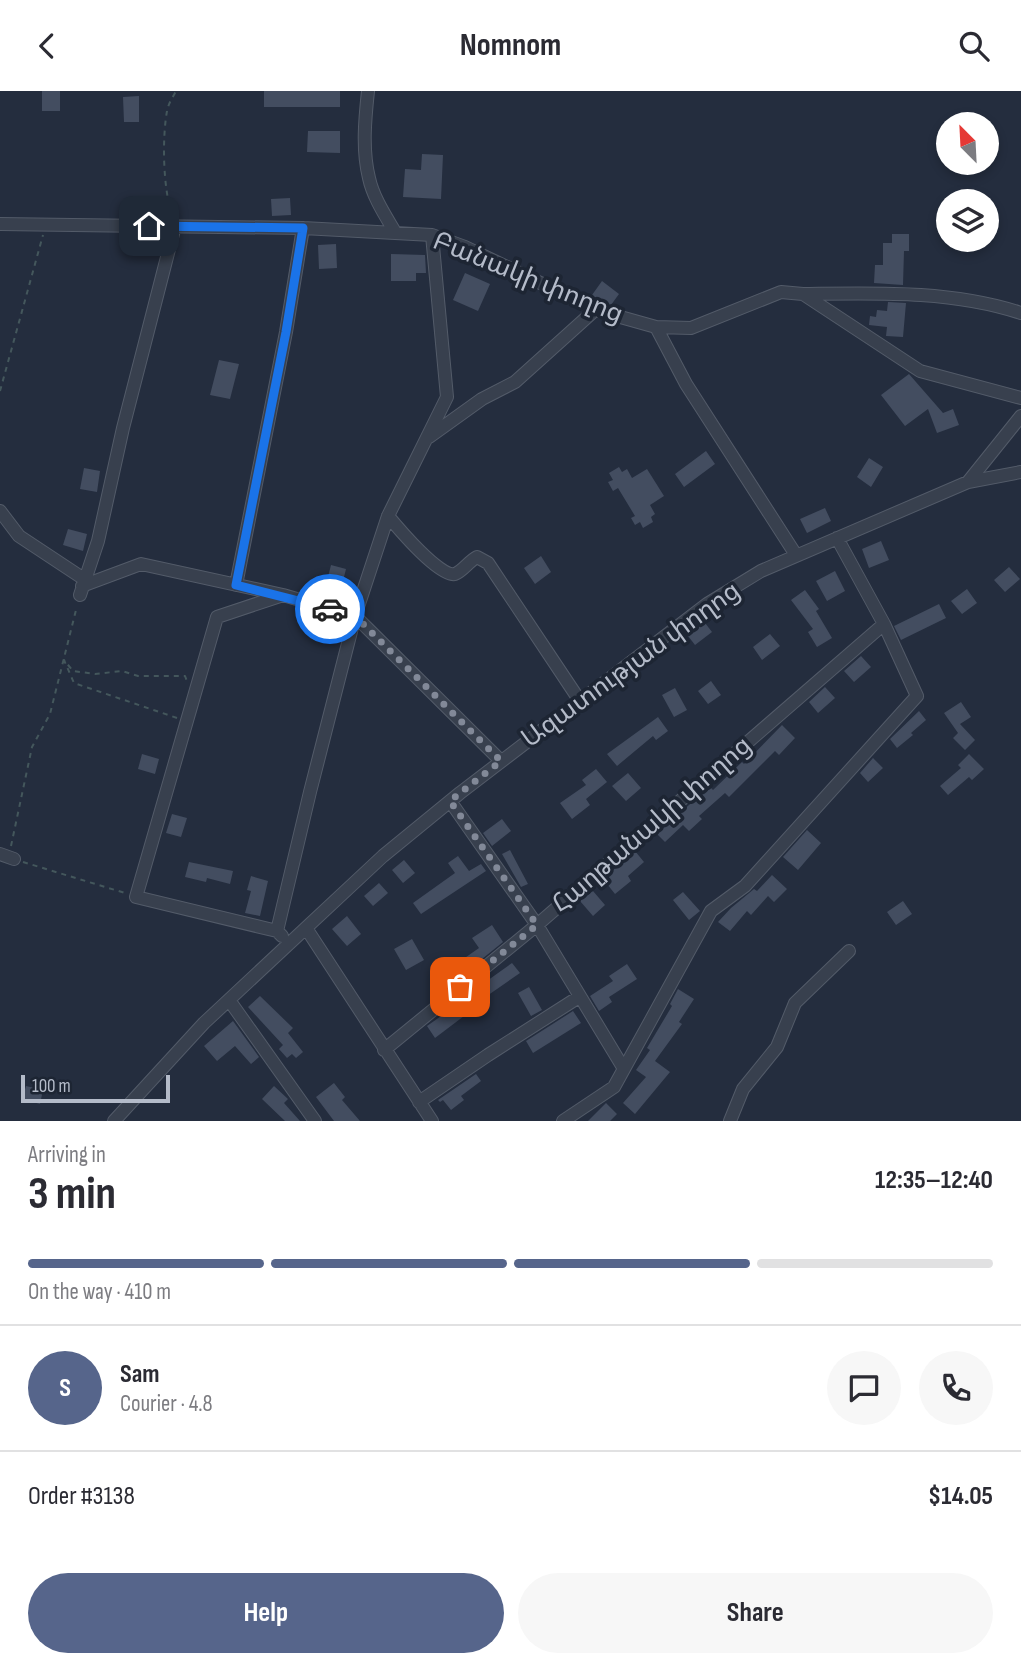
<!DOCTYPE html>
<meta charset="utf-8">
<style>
body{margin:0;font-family:"Sofia Sans Condensed","Noto Sans Armenian",sans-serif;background:#f7f7f7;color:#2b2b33;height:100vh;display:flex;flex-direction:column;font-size:26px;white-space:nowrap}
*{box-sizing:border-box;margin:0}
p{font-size:23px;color:#7c7c81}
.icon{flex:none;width:38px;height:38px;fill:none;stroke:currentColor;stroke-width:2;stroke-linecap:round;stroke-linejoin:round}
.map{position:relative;height:1030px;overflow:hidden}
.side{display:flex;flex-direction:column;background:#fff;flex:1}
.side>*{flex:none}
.needle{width:46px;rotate:336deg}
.fabs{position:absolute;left:936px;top:21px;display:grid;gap:14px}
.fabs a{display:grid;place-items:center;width:63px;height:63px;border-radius:50%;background:#fff;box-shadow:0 4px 10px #0003;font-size:35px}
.scale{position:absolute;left:21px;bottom:18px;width:149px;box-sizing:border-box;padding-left:7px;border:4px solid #b4bbc9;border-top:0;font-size:19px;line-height:24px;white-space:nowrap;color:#b4bbc9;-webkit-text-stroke:5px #1d2533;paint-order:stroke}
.pin{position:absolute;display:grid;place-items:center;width:60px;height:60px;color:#fff;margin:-30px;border-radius:14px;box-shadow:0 4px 10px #0006}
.courier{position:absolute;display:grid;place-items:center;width:70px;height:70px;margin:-35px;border:5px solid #1a73e8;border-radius:50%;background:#fff;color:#222;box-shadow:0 2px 9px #0007}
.headline em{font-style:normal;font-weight:700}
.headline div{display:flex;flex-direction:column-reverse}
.headline{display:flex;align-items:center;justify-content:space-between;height:119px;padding:0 28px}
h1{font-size:46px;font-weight:700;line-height:52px}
.bar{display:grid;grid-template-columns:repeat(4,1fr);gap:10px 7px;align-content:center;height:84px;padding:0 28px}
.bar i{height:9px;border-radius:5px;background:#e1e1e2}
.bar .active{background:#56658b}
.bar p{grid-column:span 4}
.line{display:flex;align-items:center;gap:18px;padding:0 28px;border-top:2px solid #e1e1e2}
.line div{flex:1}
.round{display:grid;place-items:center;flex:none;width:74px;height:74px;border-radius:37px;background:#f7f7f7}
.cta{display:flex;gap:14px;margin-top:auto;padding:14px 28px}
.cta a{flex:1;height:80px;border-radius:42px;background:#56658b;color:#fff;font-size:28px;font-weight:700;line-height:80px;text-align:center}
.cta a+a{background:#f7f7f7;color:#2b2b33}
header{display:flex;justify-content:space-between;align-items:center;height:91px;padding:0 28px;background:#fff;font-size:32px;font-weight:700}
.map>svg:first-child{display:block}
.building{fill:#434d60}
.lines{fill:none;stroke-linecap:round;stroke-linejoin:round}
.minor-casing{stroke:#535b69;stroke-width:14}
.path{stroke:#44575c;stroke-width:2;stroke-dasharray:5 5;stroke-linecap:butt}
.minor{stroke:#38404e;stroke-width:12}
.done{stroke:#828998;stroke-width:7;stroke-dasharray:0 12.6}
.route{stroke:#1a73e8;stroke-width:9}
.labels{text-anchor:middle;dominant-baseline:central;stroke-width:7;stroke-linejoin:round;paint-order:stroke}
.street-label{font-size:26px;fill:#b4bbc9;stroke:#1d2533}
</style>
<header><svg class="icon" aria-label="back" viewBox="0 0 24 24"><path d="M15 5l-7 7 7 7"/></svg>Nomnom<svg class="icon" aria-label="search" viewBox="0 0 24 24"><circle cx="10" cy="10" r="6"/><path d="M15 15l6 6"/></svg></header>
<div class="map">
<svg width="1021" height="1030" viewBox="0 0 1021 1030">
<rect width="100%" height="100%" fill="#242d3e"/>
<path class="building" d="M42,0H60V20H42Z
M264,0H340V16H264Z
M139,5V31H124L123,6Z
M308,40H340V62L307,61Z
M422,63L443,64L441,108L403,106L405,78L421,79Z
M290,107L291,124L272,125L271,108Z
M892,143H909V160H904L903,194L874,192L875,174H883V152H892Z
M336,153L337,177L319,178L318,154Z
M391,163L425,164L426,182H416V190H391Z
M465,182L490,193L478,220L453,209Z
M602,190L619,203L611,214L602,212L592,204Z
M888,211L906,212L903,246L886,245L887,236L869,234L870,225L876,226L877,219L887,220Z
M219,269L239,273L230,308L210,304Z
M909,283L943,322L953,318L959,334L937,342L928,318L905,335L881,304Z
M706,360L715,373L684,396L675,383Z
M869,367L883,376L871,396L857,386Z
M619,376L622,381L627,378L632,387L647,378L664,405L650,414L655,423L651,426L653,431L643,437L640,431L635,434L631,427L635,425L618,397L613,400L608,391L613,389L609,382Z
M84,377L100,380L97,401L80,398Z
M825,417L831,430L807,442L800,428Z
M68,438L87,443L83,460L63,454Z
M881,450L889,469L869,477L862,458Z
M541,465L551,481L535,493L524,477Z
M331,474L346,478L342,494L327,490Z
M1009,476L1020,488L1005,501L994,489Z
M835,480L845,500L827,510L816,490Z
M967,498L977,512L962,523L951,510Z
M805,499L819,518L816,520L832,547L817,556L808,541L813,538L791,509Z
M939,513L946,527L901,549L894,535Z
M702,528L712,541L695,554L685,541Z
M770,543L780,555L762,569L753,556Z
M861,565L871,576L854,591L844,580Z
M711,590L721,604L708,613L698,600Z
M825,596L835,607L818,622L809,611Z
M675,597L687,619L674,626L662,604Z
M961,611L971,626L960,633L975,649L965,659L953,647L958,642L944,622Z
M919,620L926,629L911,642L913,644L897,657L890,648Z
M658,626L668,640L656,649L653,645L617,675L607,663Z
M782,634L795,647L779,664L775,660L729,706L725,702L699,725L702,728L689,740L683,734L665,751L657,743L689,714L711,697L713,699L742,671L744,673Z
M142,663L159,668L155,683L138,678Z
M969,663L984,678L972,689L969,686L948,704L940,695L961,677L958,674Z
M873,667L883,677L868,691L860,682Z
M596,678L607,691L586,708L590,714L572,728L560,712L586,694L582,689Z
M628,682L641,697L626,710L612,695Z
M172,723L187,727L181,746L166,742Z
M502,728L511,740L492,755L483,742Z
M807,739L821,752L798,779L783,766Z
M510,759L528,793L521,796L502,763Z
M635,760L644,771L628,785L631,790L615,803L603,788Z
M458,765L469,780L481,773L486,780L421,823L413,812L455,782L448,772Z
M404,769L415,782L403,792L392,779Z
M189,771L233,780L230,793L207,787L206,791L185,786Z
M772,784L787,798L774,811L768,805L751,824L747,820L730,840L718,831L731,817L754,798L757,800Z
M251,785L268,790L260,825L245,822L251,800L247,799Z
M379,792L388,802L373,815L364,805Z
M593,800L605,814L593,825L580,810Z
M683,801L700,820L689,829L673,809Z
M903,810L912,823L896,834L887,821Z
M347,825L361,843L347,855L332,838Z
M492,834L503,851L466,881L459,871L479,857L472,847Z
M412,848L424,869L406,879L394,858Z
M512,872L520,882L484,907L477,897Z
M627,873L637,888L609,906L612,911L599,920L590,905L613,890L609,885Z
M529,896L542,919L531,925L518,902Z
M678,898L694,908L679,931L682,933L655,970L670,981L635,1023L623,1012L646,986L636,979L650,959L647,957L672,915L670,913Z
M260,905L293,937L288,942L303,961L296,967L292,963L287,967L279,958L283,954L248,916Z
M461,911L468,922L435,947L427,935Z
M573,920L581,932L533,962L526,950Z
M233,930L259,966L251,973L235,955L217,970L204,955Z
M476,983L481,990L461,1005L464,1009L451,1019L443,1009L440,1011L438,1009Z
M334,992L345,1006L342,1009L360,1030H334L316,1006Z
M26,995L43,999L40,1013L22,1008Z
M274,995L288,1008L284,1012L300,1030H285L262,1008Z
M606,1012L617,1023L610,1030H588Z"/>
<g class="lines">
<defs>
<path id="minor" d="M368,0C365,28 362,59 369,87C373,106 385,124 395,141
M0,133L303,137L432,144L465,156L599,220L656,236L691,237L781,201L803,203L920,280L1021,307
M803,203C876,202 951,199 1021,222
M656,236L686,293L796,464
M429,346L482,308L515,291L595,219
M968,391L1021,325
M0,420L19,445L84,488
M388,425C398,437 440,487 455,483C463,480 469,470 477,466L488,472L580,610
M236,494L286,241L303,137
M82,495L141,473L283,504
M80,504L98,450L123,337L175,135
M450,710L537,834L624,978
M0,763L14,768
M306,837L432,1030
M277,840L136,806L217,526L283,504L355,525L501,670
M282,845L277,840L310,701L355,525L388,425L447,306L432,144
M229,909L315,1030
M384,959L537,834L884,533
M419,1011L488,964L579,906
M114,1030L204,932L383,765L460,702L707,513L761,480L968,391L1021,381
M563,1030L614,996L711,820L745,795L917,605L884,533L837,447
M730,1030L743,998L777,956L795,912L849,860"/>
</defs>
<use href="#minor" class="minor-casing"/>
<path class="path" d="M172,124C163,97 162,48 167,20C168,13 173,6 176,0
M0,300L43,144
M177,627L74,592L64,569L73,580L95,583L122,580L138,585H185L187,590
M11,755L32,656L50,623L77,515
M23,771L125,802"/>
<use href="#minor" class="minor"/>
</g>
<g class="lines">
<path class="done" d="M330,518L355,525L501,670L450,710L537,834L460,896"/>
<path class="route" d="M149,135L303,137L286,241L236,494L330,518"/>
</g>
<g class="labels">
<g class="street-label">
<text transform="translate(528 187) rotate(22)">Բանակի փողոց</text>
<text transform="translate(631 574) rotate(-36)">Ազատության փողոց</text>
<text transform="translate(652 734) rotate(-41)">Հաղթանակի փողոց</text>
</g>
</g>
</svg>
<div class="fabs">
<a><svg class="needle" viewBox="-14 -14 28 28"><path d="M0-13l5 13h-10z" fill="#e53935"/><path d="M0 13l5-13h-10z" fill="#7c7c81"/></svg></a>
<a><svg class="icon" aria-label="layers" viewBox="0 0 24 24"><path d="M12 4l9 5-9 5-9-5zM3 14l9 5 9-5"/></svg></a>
</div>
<div class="scale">100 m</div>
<div class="pin" style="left:460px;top:896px;background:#ea580c"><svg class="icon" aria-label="bag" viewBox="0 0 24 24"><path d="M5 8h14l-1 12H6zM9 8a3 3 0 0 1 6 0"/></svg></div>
<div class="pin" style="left:149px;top:135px;background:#1f2937"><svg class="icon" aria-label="home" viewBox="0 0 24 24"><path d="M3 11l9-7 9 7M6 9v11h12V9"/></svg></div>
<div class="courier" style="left:330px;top:518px"><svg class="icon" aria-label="car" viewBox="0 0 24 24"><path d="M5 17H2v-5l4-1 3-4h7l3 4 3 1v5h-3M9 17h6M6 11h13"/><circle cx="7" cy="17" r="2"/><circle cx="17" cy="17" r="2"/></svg></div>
</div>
<section class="side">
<div class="headline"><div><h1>3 min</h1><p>Arriving in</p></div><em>12:35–12:40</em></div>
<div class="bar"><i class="active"></i><i class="active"></i><i class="active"></i><i></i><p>On the way · 410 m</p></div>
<div class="line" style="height:126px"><b class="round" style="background:#56658b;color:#fff">S</b><div><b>Sam</b><p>Courier · 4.8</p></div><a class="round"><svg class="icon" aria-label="chat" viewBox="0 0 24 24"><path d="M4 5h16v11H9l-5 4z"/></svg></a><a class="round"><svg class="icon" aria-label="phone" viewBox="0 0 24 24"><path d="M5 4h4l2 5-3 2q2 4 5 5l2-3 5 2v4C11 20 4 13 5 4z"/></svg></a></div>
<div class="line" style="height:91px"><div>Order #3138</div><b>$14.05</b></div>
<div class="cta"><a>Help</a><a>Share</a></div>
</section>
